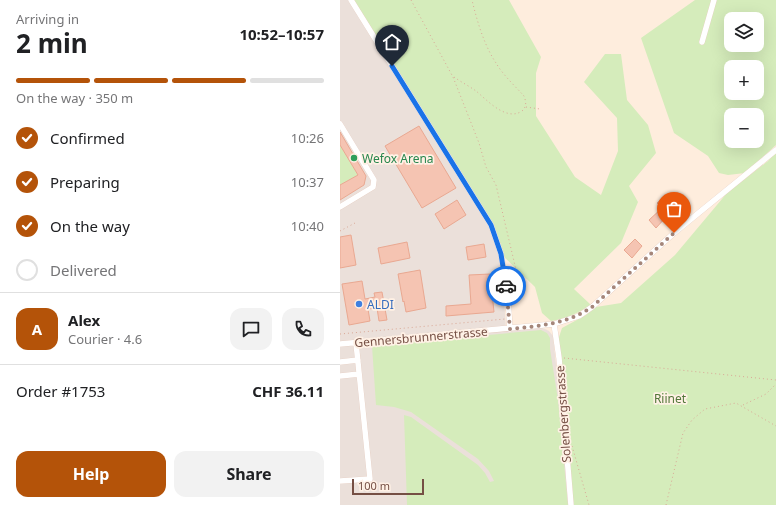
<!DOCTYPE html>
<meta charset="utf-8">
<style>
body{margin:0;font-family:"Noto Sans",sans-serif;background:#f2f2f2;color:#202124;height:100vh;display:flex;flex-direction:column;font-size:15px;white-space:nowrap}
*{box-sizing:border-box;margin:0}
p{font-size:13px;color:#757577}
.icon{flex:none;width:22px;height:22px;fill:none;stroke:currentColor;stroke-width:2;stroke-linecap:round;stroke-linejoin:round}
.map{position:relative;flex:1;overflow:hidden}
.sheet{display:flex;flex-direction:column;background:#fff;width:340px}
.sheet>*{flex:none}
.buttons{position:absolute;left:384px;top:12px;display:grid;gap:8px}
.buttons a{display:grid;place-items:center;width:40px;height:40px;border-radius:8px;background:#fff;box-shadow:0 4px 16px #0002;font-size:20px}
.scale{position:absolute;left:12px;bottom:10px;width:72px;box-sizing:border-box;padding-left:4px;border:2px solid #754f44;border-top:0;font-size:11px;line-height:14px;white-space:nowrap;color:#754f44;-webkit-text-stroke:3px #fff1e5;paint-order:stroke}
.pin{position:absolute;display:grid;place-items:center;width:34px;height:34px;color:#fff;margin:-41px -17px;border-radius:50% 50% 50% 0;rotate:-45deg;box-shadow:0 0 4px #0007}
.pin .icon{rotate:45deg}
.courier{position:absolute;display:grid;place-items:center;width:40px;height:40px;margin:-20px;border:3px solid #1a73e8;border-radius:50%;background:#fff;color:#222;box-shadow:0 1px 5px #0007}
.overview em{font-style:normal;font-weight:700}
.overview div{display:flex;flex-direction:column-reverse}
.overview{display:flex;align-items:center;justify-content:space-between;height:68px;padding:0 16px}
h1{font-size:26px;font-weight:700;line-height:30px}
.bar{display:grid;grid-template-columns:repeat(4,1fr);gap:6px 4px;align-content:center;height:48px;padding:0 16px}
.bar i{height:5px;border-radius:3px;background:#e0e0e0}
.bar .active{background:#b45309}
.bar p{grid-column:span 4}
.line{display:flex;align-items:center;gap:10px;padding:0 16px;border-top:1px solid #e0e0e0}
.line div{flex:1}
.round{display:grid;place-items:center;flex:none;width:42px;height:42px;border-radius:12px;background:#f2f2f2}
ol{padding:0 16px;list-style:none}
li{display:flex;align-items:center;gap:12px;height:44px}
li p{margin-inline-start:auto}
li .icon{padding:4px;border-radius:50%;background:#b45309;color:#fff;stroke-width:4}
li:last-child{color:#757577}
li i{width:22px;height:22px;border:2px solid #e0e0e0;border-radius:50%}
.button{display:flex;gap:8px;margin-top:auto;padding:8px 16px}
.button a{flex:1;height:46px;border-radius:12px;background:#b45309;color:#fff;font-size:16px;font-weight:700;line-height:46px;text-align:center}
.button a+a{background:#f2f2f2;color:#202124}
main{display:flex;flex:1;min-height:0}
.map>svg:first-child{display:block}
.industrial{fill:#ebe0da}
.green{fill:#d5ecbb;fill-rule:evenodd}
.building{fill:#f5c4b2;stroke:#e9a891}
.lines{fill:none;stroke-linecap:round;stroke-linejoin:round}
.minor-casing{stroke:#e4c9bc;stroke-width:6}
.path{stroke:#daa896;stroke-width:1;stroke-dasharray:1 3;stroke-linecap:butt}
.minor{stroke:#fff;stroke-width:5.5}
.done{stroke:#a5867a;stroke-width:4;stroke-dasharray:0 7.2}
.route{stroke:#1a73e8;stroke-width:5}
.leisure-dot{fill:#2e9e5b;stroke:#fff1e5;stroke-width:1.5}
.shop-dot{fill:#3f7fe0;stroke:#fff1e5;stroke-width:1.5}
.labels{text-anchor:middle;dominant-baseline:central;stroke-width:3.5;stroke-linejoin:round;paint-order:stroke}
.leisure-label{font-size:12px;fill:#27864d;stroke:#fff1e5;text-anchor:start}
.shop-label{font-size:12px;fill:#366cbe;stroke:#fff1e5;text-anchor:start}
.street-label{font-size:12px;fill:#754f44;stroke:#fff1e5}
.park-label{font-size:12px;fill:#527639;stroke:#fff1e5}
</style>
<main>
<section class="sheet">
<div class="overview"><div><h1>2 min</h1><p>Arriving in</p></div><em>10:52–10:57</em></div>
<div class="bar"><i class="active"></i><i class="active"></i><i class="active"></i><i></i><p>On the way · 350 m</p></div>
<ol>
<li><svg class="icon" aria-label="check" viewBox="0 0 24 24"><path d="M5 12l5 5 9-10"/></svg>Confirmed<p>10:26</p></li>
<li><svg class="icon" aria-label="check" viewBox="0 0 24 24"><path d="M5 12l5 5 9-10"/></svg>Preparing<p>10:37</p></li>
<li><svg class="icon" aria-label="check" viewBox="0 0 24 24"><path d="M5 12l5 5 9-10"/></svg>On the way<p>10:40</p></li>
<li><i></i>Delivered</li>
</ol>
<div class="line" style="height:72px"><b class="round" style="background:#b45309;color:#fff">A</b><div><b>Alex</b><p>Courier · 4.6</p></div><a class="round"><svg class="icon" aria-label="chat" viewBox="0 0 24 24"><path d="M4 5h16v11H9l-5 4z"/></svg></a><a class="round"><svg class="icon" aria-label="phone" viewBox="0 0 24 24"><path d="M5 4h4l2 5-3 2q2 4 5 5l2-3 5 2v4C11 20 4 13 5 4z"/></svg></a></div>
<div class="line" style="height:52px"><div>Order #1753</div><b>CHF 36.11</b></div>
<div class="button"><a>Help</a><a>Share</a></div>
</section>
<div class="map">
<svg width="436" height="505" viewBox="0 0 436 505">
<rect width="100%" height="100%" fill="#feeddd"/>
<path class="industrial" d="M0,0H11L151,225L161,254L166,329L201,327L209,331L213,336L231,505H0Z"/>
<path class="green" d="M11,0H169L201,57L196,73V116L235,177L261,195L278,151L277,118L244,82L265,54H281L287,100L308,125L316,153L289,186L298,202L281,243L234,289L251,305C238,313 226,319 211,321L202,313L195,287L161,254L151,225Z
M355,0H436V145L405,173L388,175L379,173L368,156L334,133L301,38ZM391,19H417V45H391ZM391,67H417V93H391ZM391,115H417V141H391Z
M0,145L18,175L0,185Z
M436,152V505H231L216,338L219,337L222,328L246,315L256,307L281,303L335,255L387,193L428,161Z
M201,330L207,333L210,338V349L218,400L228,505H67L64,415L71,417L138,465L145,473L150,482L154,481L149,471L138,459L71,412L54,407L36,405L32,346Z"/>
<path class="building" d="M79,126L116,188L82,208L45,146Z
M0,132L26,176L24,185L0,200V185L18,175L0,145Z
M325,196L335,207L316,228L309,220L322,208L317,203Z
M117,200L126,215L104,229L95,214Z
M11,235L16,265L0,268V237Z
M295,239L302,246L292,258L284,250Z
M67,242L70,258L41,264L38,248Z
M144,244L146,257L128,260L126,247Z
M80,270L86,308L66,312L64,301L63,302L58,274Z
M150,274L154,312L106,316V306L131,304L129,275Z
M22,281L25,299L35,297L34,293L42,292L47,320L39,321L37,308L28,309L30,321L9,325L2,284Z"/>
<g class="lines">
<defs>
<path id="minor" d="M11,0L151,225L161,254L168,298L170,329
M362,42L374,0
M0,124L34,180L33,187L0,207
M214,324L219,358L231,505
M0,344L214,324L239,316L252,307L334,233L436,150
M0,362L18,360
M0,376L19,374
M0,481L30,479L16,343"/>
</defs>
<use href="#minor" class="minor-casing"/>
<path class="path" d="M71,0L113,77L139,143L146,167L156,185L177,274L171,286
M114,77C121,82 129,86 136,91C146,99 166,122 182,111C187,107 186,101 184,96C175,86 163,75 156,63C144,45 137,21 132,0
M186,107L200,109
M0,231L15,223
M0,334L165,319
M224,358L436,380
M403,405L426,394L436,384
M232,446L249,505
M326,505L343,433L352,420L365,409L396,403L436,426"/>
<use href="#minor" class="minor"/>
</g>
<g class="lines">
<path class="done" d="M166,286L170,329C199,326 227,324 252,307L334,233"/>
<path class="route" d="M52,66L151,225L161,254L166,286"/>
</g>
<circle class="leisure-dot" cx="14" cy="158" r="4"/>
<circle class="shop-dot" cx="19" cy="304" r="4"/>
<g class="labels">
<g class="leisure-label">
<text x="22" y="158">Wefox Arena</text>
</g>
<g class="shop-label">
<text x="27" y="304">ALDI</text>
</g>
<g class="street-label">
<text transform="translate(81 337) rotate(-5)">Gennersbrunnerstrasse</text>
<text transform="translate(223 414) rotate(-94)">Solenbergstrasse</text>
</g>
<g class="park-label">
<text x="330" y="398">Riinet</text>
</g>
</g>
</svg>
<div class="buttons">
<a><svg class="icon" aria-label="layers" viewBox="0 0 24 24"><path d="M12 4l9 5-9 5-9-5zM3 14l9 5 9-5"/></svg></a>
<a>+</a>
<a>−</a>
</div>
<div class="scale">100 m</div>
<div class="pin" style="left:334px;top:233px;background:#ea580c"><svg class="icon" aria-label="bag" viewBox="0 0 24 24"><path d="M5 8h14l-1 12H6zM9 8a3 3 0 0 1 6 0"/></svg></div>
<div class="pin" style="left:52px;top:66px;background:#1f2937"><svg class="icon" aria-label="home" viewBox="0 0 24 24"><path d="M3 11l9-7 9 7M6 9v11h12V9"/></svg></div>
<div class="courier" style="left:166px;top:286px"><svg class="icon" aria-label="car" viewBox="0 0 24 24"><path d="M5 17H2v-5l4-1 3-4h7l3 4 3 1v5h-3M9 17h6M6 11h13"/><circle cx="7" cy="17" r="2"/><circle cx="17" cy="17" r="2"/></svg></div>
</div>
</main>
